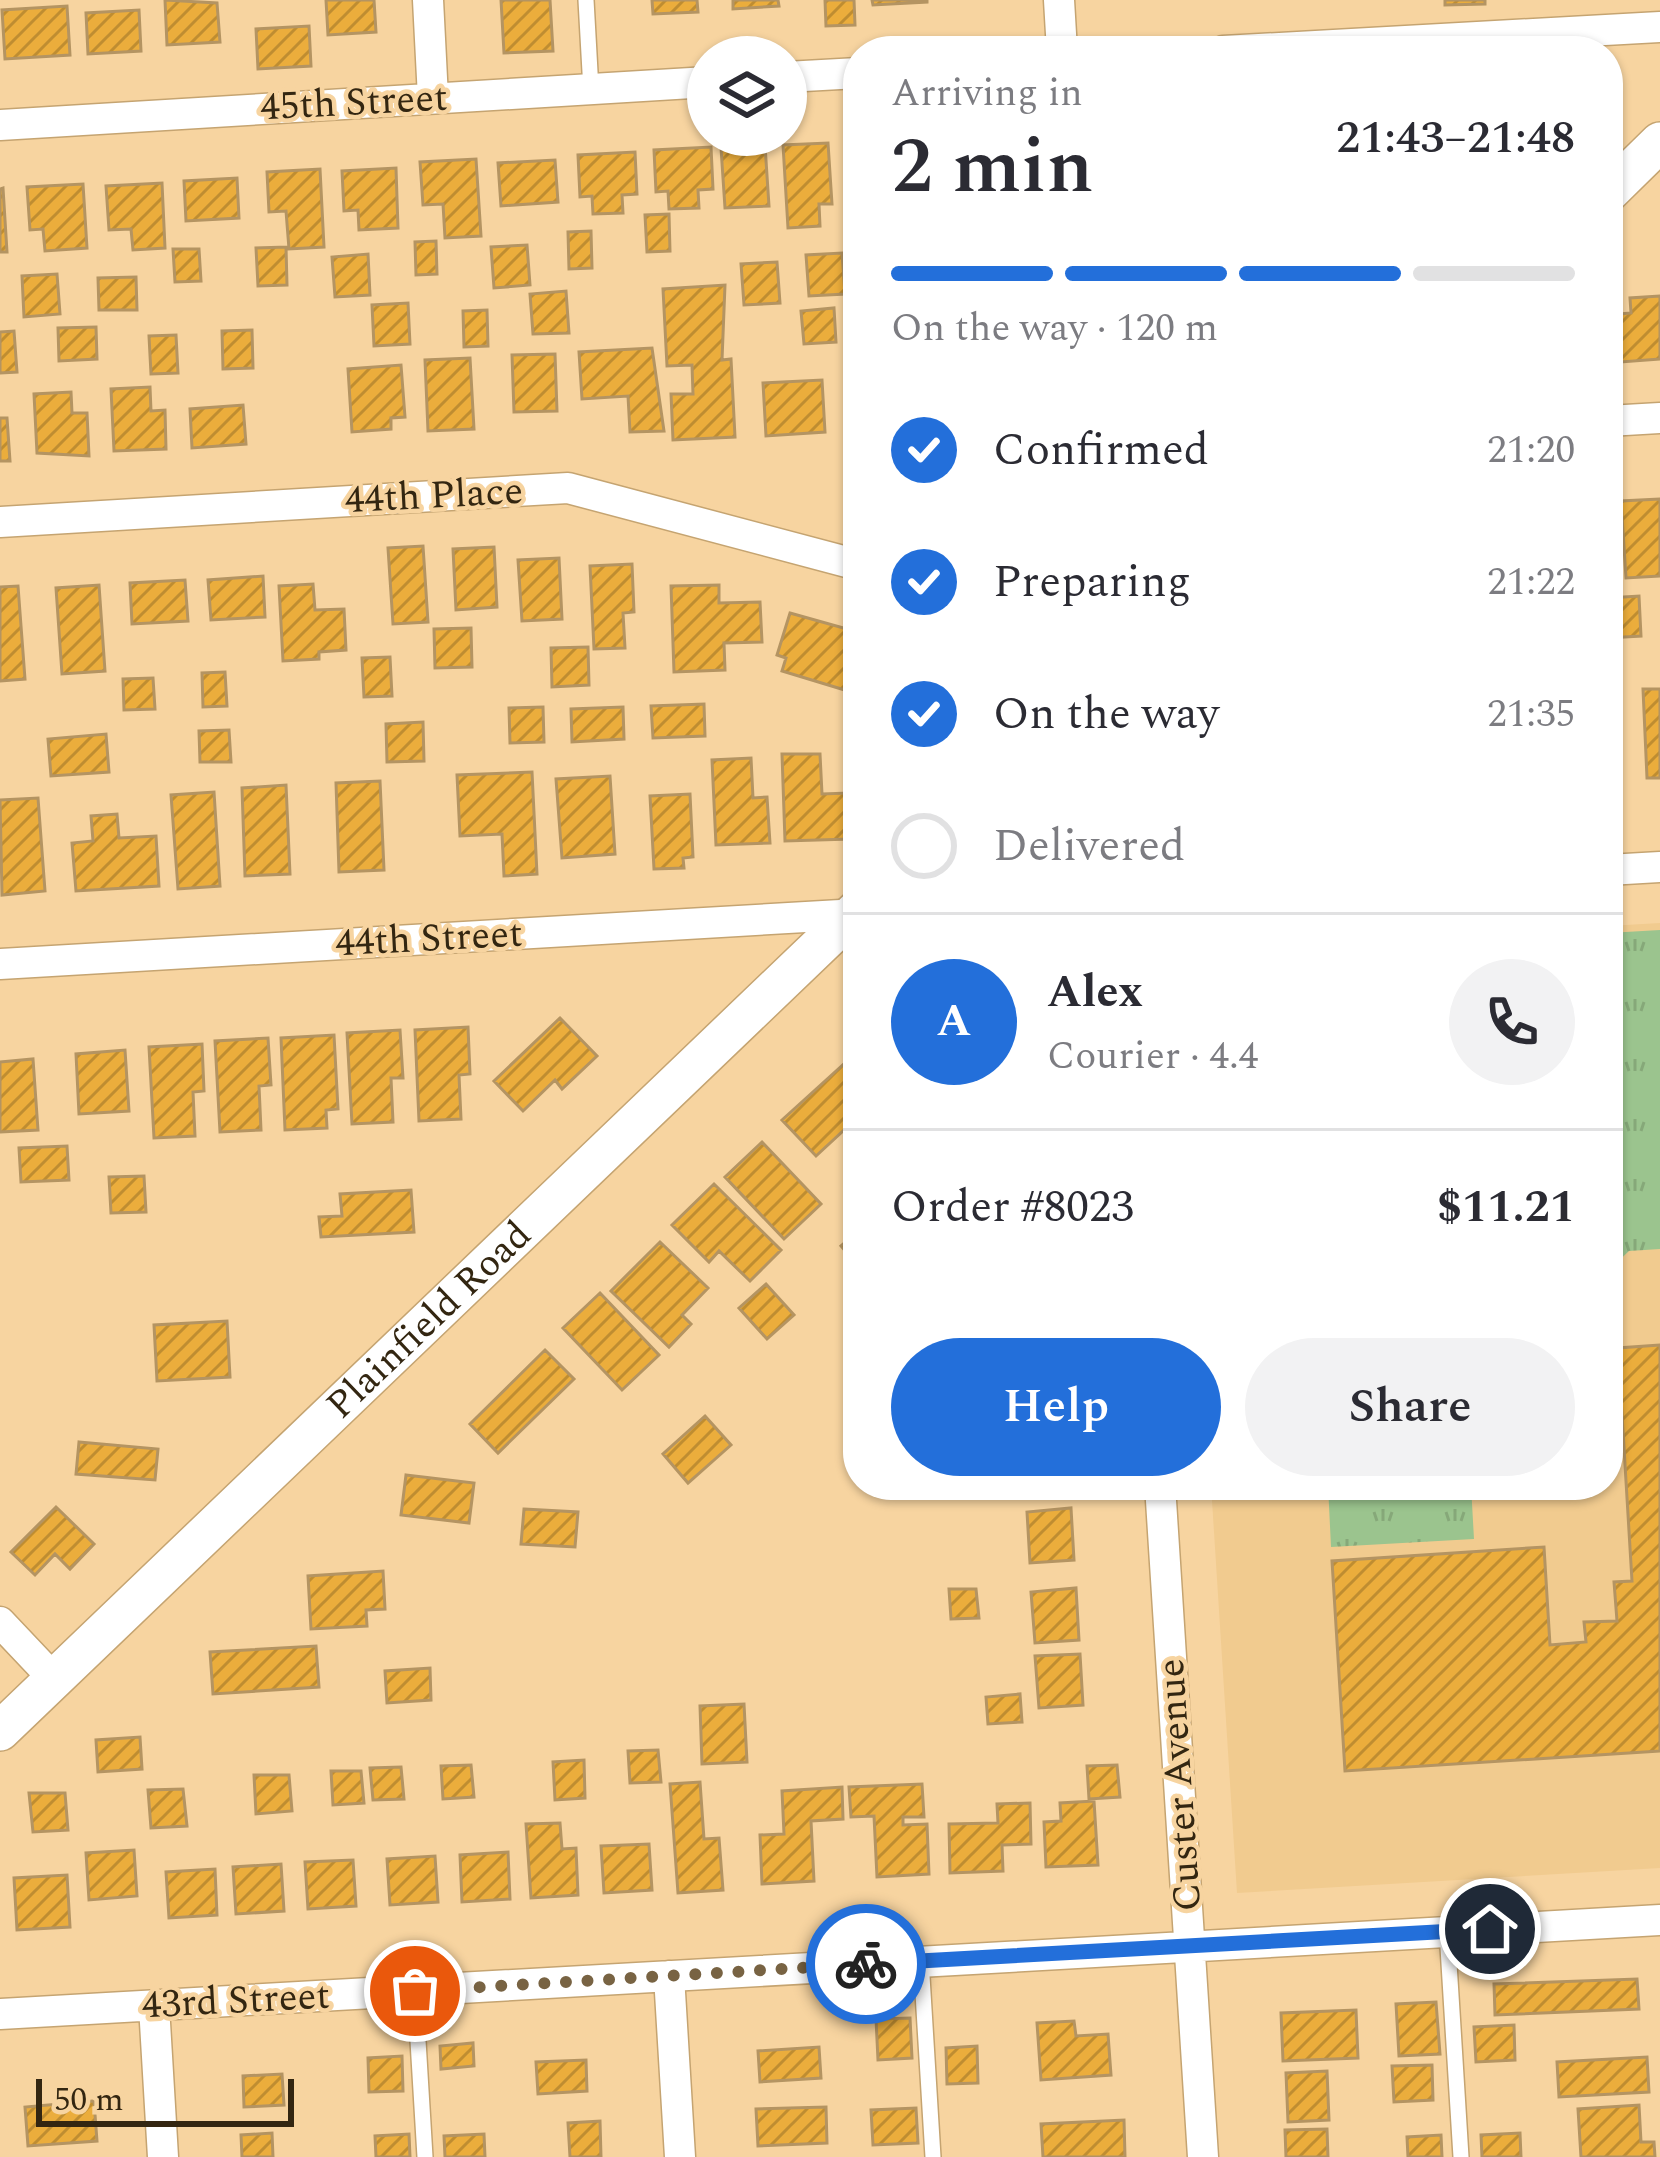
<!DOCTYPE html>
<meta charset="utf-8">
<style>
body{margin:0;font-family:Spectral,serif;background:#f2f2f3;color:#2b2b33;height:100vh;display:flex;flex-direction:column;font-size:45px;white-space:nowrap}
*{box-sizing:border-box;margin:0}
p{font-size:39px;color:#7c7c81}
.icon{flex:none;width:66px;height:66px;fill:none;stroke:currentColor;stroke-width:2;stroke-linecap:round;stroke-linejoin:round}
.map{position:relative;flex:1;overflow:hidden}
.panel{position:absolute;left:843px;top:36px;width:780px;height:1464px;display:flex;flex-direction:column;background:#fff;border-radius:48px;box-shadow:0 3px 9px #0004}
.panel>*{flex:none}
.buttons{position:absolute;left:687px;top:36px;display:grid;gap:24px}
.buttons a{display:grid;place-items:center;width:120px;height:120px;border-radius:50%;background:#fff;box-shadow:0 3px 9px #0004;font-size:60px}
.scale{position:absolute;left:36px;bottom:30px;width:258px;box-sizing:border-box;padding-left:12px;border:6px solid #332611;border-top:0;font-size:33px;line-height:42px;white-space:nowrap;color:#332611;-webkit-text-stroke:9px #f7d4a0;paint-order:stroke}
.pin{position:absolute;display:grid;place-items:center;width:102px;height:102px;color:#fff;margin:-51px;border:6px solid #fff;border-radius:50%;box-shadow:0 3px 12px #0007}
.courier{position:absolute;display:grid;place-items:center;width:120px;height:120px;margin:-60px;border:9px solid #236fda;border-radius:50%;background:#fff;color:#222;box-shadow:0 3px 15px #0007}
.head em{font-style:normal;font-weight:600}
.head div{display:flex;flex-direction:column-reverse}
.head{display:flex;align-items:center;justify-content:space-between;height:204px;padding:0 48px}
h1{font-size:78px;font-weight:600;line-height:90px}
.bar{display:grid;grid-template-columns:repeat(4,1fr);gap:18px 12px;align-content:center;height:144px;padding:0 48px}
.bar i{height:15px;border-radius:9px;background:#e1e1e2}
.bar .active{background:#236fda}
.bar p{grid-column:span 4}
.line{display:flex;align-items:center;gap:30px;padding:0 48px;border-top:3px solid #e1e1e2}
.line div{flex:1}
.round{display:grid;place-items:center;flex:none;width:126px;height:126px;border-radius:63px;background:#f2f2f3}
ol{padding:0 48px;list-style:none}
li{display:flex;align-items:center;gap:36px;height:132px}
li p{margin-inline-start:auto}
li .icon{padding:12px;border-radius:50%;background:#236fda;color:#fff;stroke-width:4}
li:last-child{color:#7c7c81}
li i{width:66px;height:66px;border:6px solid #e1e1e2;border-radius:50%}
.primary-button{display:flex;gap:24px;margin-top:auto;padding:24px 48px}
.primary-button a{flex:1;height:138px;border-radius:72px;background:#236fda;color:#fff;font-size:48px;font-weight:600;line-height:138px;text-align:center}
.primary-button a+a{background:#f2f2f3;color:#2b2b33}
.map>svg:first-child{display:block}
.built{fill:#f1cb8f}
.grass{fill:url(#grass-tufts)}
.park{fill:url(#park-dots)}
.building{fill:url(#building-hatch);stroke:#b49462;stroke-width:3}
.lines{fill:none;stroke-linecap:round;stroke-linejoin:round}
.service-casing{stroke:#c5a471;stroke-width:18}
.minor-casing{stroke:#c5a471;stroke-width:33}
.tertiary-casing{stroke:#c5a471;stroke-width:42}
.service{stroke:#fff;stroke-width:15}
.minor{stroke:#fff;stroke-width:30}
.tertiary{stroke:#fff;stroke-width:39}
.done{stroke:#786343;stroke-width:12;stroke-dasharray:0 21.6}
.route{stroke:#236fda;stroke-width:15}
.labels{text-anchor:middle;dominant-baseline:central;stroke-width:9;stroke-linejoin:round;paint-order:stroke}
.street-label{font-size:39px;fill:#332611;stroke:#f7d4a0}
</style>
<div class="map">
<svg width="1660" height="2157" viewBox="0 0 1660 2157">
<defs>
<pattern id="grass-tufts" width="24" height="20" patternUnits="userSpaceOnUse" patternTransform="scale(3)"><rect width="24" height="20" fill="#9bc48e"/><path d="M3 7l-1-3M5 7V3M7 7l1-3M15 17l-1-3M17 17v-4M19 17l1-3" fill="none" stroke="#86a879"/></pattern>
<pattern id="park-dots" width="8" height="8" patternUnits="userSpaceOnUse" patternTransform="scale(3)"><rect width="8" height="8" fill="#9bc48e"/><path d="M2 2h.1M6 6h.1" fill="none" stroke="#86a879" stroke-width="1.8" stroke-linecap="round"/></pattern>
<pattern id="building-hatch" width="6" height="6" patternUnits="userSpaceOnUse" patternTransform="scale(3)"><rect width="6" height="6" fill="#ebad3c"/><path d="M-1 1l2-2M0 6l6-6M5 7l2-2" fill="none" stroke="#bf8d31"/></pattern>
</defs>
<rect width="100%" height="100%" fill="#f7d4a0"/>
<path class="built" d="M1660,923V1868L1237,1893L1211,1485H1608V926Z"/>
<path class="grass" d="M1660,930V1249L1629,1251L1608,1271V933Z
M1328,1485H1471L1474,1539L1331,1547Z"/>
<path class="park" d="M1486,1485H1563L1564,1495L1488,1500Z"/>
<path class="building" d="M165,0L217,3L220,42L167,45Z
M326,0H374L376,32L328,35Z
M501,0H550L553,51L504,53Z
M652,0H697L698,12L653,14Z
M733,0H778L779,6L733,9Z
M825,0H854L855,25L826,26Z
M872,0H927V2L873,5Z
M1445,0H1485V4L1445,5Z
M67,6L70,55L5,59L2,10Z
M139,10L141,51L88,54L86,13Z
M309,26L311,66L258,69L256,29Z
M828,143L832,204H819L820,226L788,228L783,145Z
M858,143V212H849L845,144Z
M765,145L769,206L725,208L721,148Z
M711,147L713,189L698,190L699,208L669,209L668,191L656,192L654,150Z
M635,152L637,194L622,195L623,213L593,214L592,196L580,197L578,155Z
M476,159L481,236L445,238L443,204L423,205L420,162Z
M555,160L558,202L501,206L498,163Z
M396,168L398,228L359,230L358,210L344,211L342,171Z
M320,169L324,247L289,249L286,211L269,212L267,172Z
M237,178L239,218L186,221L184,181Z
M162,183L165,248L133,250L131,229L109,230L106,186Z
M83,184L87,248L45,251L43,229L30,230L27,187Z
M3,188L7,252H0V189Z
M669,214L670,251L647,252L645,215Z
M591,231L592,268L569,269L568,232Z
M436,241L437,274L416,275L415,242Z
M527,245L530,285L494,288L491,247Z
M286,247L287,285L258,286L256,248Z
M173,249H199L201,281L175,282Z
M842,253L845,294L809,296L806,255Z
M368,254L370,295L335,297L332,257Z
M777,262L780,303L744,305L741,264Z
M57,274L60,314L24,317L22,276Z
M136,277L137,310H99L98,278Z
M725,285L722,360L731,359L735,437L673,440L671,394H693L692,365L667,366L663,289Z
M566,291L569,333L533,334L530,294Z
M1660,296V359L1608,363V315L1631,313L1630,298Z
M408,303L410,344L374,346L372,305Z
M858,305V346L849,347L846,306Z
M834,308L836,342L804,344L801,311Z
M487,310L488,346L464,347L463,311Z
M96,327L97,359L59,361L58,328Z
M252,330L253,368L223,369L222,331Z
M14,331L17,372L0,373V332Z
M176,335L178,373L151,374L149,336Z
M652,348L664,431L630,432L628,396L582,399L579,352Z
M555,354L557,411L514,412L512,355Z
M470,358L474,429L428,431L425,360Z
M401,365L405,417L391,418V429L352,432L348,369Z
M858,368V410H849L846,369Z
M822,380L825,432L766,436L763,383Z
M150,387L151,411L165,410L166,449L114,451L111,389Z
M71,392L72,413H87L89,456L37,453L34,394Z
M243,405L246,444L192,448L190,409Z
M0,418H7L10,461H0Z
M858,426V464L851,465L848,427Z
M1660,499V576L1626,578L1621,501Z
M423,546L428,622L393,624L388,548Z
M494,547L497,607L456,610L453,549Z
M559,558L562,619L522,621L518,560Z
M632,564L634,612L623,613L625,648L594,649L590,566Z
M263,576L265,617L211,620L208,580Z
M185,580L188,621L132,624L130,583Z
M313,584L315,610L344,609L346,650L319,652V659L283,661L279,586Z
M99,585L105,671L62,674L56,588Z
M719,585V603L760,602L762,642L724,643L725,670L674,672L671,586Z
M18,586L25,679L0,681V587Z
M1639,596L1641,636L1608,638V598Z
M790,613L858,632L848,691L782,671L786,658L777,655Z
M471,628L472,667L435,668L434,629Z
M588,647L589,685L552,687L551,648Z
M390,657L392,696L364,697L362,658Z
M225,672L227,706L203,707L202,673Z
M153,678L155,709L124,710L123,679Z
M1643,689H1660V778H1647Z
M704,704L705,736L653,738L651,706Z
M543,707L544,742L510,743L509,708Z
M623,707L624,739L572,742L571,709Z
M423,722L424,761L387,762L386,724Z
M229,730L231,762H200L199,731Z
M106,734L109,772L51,776L48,739Z
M782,754H820L822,794L848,793L850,839L785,841Z
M751,758L753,798L767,797L770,843L716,845L712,760Z
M532,772L537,874L504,876L502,834L460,836L457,775Z
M610,776L615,854L562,858L556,779Z
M380,781L384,870L339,872L336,783Z
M286,785L290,874L245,876L242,788Z
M214,792L220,886L178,889L171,795Z
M690,794L693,857L683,858L684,868L654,869L650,796Z
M38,798L45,891L2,895L0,800Z
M117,814L119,838L156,836L159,886L76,891L72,843L93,841L91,816Z
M560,1018L597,1056L562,1089L555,1080L523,1111L494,1081Z
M468,1027L470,1074L459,1075L461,1119L419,1121L415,1030Z
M400,1030L403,1078H391L393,1122L352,1124L347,1033Z
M334,1035L338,1109L326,1110L327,1128L285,1130L281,1038Z
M268,1038L271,1085L259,1086L261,1130L220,1132L215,1041Z
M202,1044L204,1091L193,1092L195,1136L154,1138L149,1047Z
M125,1050L129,1111L79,1114L76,1054Z
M857,1052L858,1117L816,1156L782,1120Z
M33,1059L38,1130L0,1132V1062Z
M762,1142L821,1204L784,1239L725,1177Z
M67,1146L69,1180L21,1182L19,1148Z
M144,1176L146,1212L111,1213L109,1177Z
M714,1184L781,1250L750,1281L719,1251L709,1262L672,1225Z
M411,1190L414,1232L321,1237L319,1217L342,1216L340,1194Z
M858,1231V1266L841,1246Z
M660,1242L708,1288L682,1315L691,1324L669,1347L611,1291Z
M766,1284L794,1315L767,1339L739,1308Z
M600,1293L659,1355L622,1390L563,1328Z
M227,1321L230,1377L157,1381L154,1325Z
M1660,1345V1751L1345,1771L1332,1561L1544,1547L1550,1645L1586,1642L1584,1622L1617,1621L1614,1582L1632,1581L1618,1348Z
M545,1350L574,1379L498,1453L470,1424Z
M705,1416L731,1445L688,1483L663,1454Z
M79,1442L158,1449L155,1480L76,1474Z
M406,1475L474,1483L469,1523L401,1515Z
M1009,1485H1068L1069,1492L1010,1496Z
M56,1507L94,1544L70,1569L55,1554L35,1575L11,1552Z
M1071,1508L1074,1560L1030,1563L1027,1512Z
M524,1509L578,1512L575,1547L521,1544Z
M383,1571L385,1609L366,1610L367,1626L311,1629L308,1576Z
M1076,1588L1079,1640L1035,1643L1031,1592Z
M949,1589H976L979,1618L951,1619Z
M316,1646L319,1687L213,1694L210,1652Z
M1080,1654L1083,1705L1039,1708L1035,1656Z
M430,1668L431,1700L387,1703L385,1671Z
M1020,1694L1022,1722L988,1724L986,1697Z
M744,1704L747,1762L702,1764L700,1706Z
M140,1737L142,1769L98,1772L96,1740Z
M658,1750L661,1782L630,1783L628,1751Z
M584,1760L585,1798L555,1800L553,1762Z
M471,1765L474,1797L443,1799L441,1766Z
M1117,1765L1120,1797L1089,1799L1087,1766Z
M401,1767L404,1799L373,1800L370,1768Z
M331,1771H361L364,1803L333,1805Z
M254,1775H289L292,1811L256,1814Z
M700,1782L704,1839L719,1838L723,1890L678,1893L670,1784Z
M922,1784L924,1817H903V1825L927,1824L929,1874L877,1877L874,1816L851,1817L849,1787Z
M842,1787L843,1819L811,1821L814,1881L762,1884L760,1835L784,1834L782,1791Z
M183,1789L187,1826L151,1828L148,1790Z
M29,1793H65L68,1830L33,1832Z
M1094,1801L1098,1865L1046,1867L1044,1822L1061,1821L1060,1803Z
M1030,1803L1031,1844L1002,1845L1003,1871L950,1873L949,1824L998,1823L997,1804Z
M560,1823L562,1849L576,1848L578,1895L531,1898L526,1824Z
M649,1844L652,1890L604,1893L601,1846Z
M134,1850L137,1896L89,1900L86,1853Z
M508,1852L510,1899L462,1902L460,1855Z
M435,1856L438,1902L390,1905L387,1859Z
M353,1860L356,1906L308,1909L305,1862Z
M281,1864L284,1911L236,1914L233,1867Z
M215,1869L217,1915L169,1918L166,1872Z
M67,1875L70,1927L17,1930L14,1878Z
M1637,1979L1639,2009L1495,2015L1494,1984Z
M1436,2002L1440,2054L1399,2056L1396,2004Z
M1356,2010L1358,2058L1283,2061L1281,2013Z
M910,2018L912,2058L878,2060L876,2019Z
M1074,2021L1076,2036L1108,2034L1111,2075L1041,2080L1037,2023Z
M1514,2025L1515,2060L1476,2062L1474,2027Z
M473,2043L474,2066L441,2069L440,2046Z
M977,2046L978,2083L947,2084L946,2048Z
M819,2047L821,2078L760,2082L758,2051Z
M402,2056L403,2091L369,2092L368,2058Z
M1647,2057L1649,2092L1559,2097L1557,2062Z
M586,2060L587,2091L538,2094L536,2062Z
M1432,2065L1433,2100L1394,2102L1392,2066Z
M1327,2071L1329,2120L1288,2122L1286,2073Z
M282,2074L284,2105L244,2107L243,2076Z
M94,2101L97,2141L28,2146L25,2107Z
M1639,2105L1641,2142H1654L1655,2157H1581L1578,2109Z
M826,2107L827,2143L758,2146L756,2109Z
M916,2108L918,2143L873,2145L871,2110Z
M1124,2120L1125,2157H1043L1041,2124Z
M600,2121L601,2157H570L568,2123Z
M1327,2129L1328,2157H1286L1285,2130Z
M272,2133L273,2157H242L241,2135Z
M1520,2133L1521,2157H1482L1481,2135Z
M409,2134L410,2157H376L375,2136Z
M484,2134L485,2157H445L444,2136Z
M1441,2135L1442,2157H1408L1407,2137Z"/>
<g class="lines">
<defs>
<path id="service" d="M586,0L591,90
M1447,1931L1461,2157
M921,1960L933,2157
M415,1991L425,2157"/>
<path id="minor" d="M428,0L433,98
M1059,0L1062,51
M1223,51L1660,27
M786,77L858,73
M0,125L708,82
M1608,421L1660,418
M0,522L568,488L858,565
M1608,870L1660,867
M0,964L858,914
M1160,1485L1203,2157
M0,1622L53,1678
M669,1976L680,2157
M154,2006L163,2157
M0,2014L1660,1920"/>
<g id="tertiary">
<path d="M1608,193L1660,142"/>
<path id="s1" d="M0,1731L858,909"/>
</g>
</defs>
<use href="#service" class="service-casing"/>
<use href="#minor" class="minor-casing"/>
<use href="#tertiary" class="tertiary-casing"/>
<use href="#service" class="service"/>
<use href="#minor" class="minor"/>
<use href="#tertiary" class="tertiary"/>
</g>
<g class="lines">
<path class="done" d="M415,1991L866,1964"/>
<path class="route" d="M866,1964L1490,1929"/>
</g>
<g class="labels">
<g class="street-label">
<text transform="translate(354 103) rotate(-3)">45th Street</text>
<text transform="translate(434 496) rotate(-3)">44th Place</text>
<text transform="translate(429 939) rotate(-3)">44th Street</text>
<text stroke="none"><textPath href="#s1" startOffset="594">Plainfield Road</textPath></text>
<text transform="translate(1180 1785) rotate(-94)">Custer Avenue</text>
<text transform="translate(236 2001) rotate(-3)">43rd Street</text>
</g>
</g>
</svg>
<div class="buttons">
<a><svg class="icon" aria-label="layers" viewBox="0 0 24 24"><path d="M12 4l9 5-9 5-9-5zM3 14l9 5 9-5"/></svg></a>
</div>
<div class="scale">50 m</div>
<div class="pin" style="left:415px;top:1991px;background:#ea580c"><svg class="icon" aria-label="bag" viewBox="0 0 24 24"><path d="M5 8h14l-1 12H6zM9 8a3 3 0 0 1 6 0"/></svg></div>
<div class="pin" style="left:1490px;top:1929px;background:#1f2937"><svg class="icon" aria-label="home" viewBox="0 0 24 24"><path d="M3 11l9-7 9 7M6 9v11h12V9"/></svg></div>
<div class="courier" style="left:866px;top:1964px"><svg class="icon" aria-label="bike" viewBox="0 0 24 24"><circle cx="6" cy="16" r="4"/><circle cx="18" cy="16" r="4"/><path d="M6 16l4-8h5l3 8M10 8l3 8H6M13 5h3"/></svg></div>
<section class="panel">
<div class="head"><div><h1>2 min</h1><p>Arriving in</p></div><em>21:43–21:48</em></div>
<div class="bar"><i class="active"></i><i class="active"></i><i class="active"></i><i></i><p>On the way · 120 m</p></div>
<ol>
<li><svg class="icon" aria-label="check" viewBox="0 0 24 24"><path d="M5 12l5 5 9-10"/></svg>Confirmed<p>21:20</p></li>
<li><svg class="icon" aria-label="check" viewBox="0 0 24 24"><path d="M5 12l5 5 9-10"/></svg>Preparing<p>21:22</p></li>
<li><svg class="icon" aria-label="check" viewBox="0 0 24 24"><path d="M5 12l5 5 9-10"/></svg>On the way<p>21:35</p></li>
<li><i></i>Delivered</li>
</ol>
<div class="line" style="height:216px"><b class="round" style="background:#236fda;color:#fff">A</b><div><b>Alex</b><p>Courier · 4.4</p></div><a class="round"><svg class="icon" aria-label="phone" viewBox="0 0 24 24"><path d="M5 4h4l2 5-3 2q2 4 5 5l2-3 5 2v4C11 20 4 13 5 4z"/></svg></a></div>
<div class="line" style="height:156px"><div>Order #8023</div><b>$11.21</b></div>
<div class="primary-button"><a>Help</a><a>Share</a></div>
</section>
</div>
